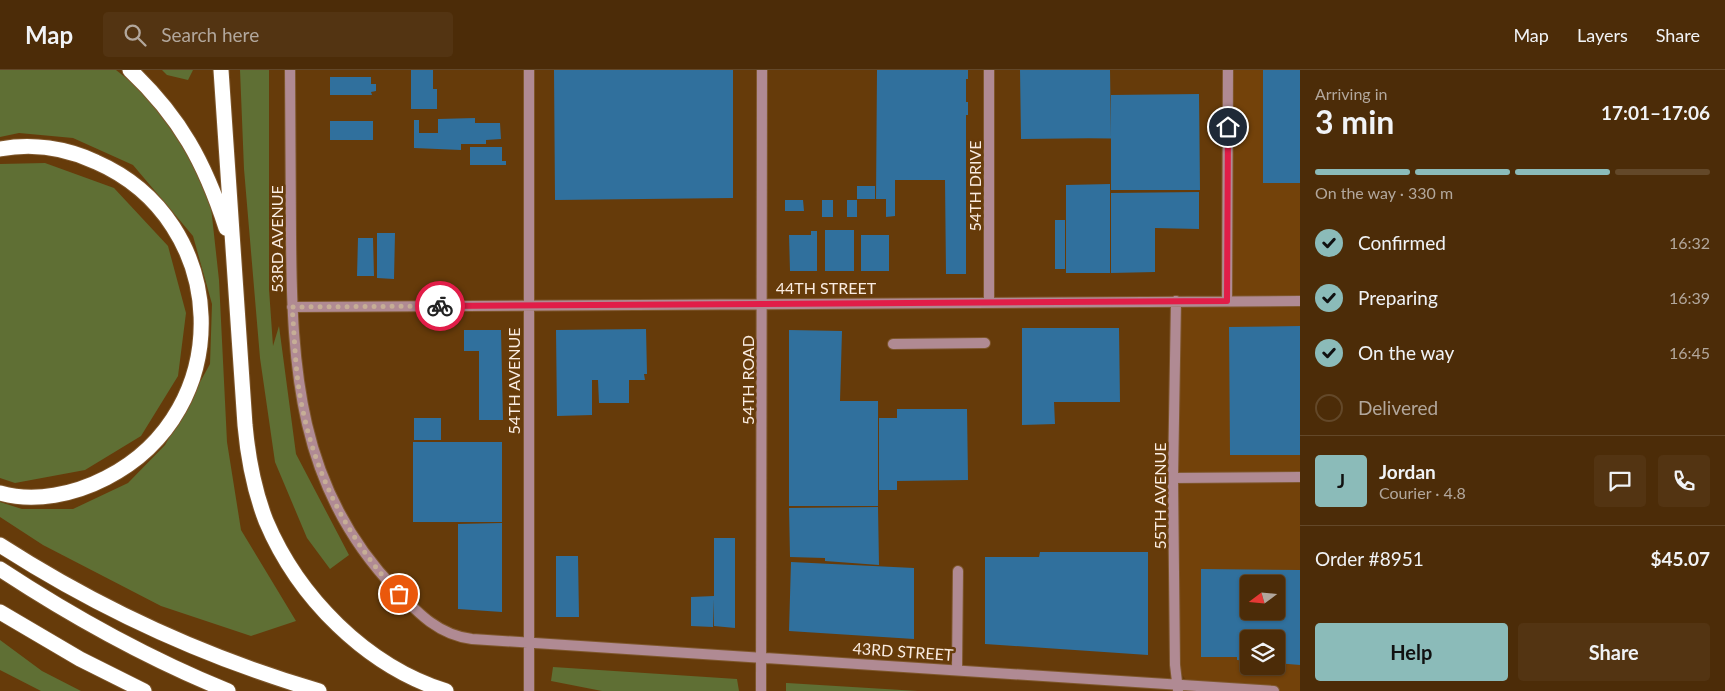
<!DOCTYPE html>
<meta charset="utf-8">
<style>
body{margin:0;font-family:Lato,sans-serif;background:#533412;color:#f1f3f6;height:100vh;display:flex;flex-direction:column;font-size:19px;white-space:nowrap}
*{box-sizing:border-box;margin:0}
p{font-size:16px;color:#b2a79c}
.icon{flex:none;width:28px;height:28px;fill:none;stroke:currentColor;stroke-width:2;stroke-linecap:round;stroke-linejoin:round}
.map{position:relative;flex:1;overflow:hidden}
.sheet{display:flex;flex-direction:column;background:#4c2c08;width:425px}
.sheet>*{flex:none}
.needle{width:32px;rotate:254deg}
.buttons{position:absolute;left:1240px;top:505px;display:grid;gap:10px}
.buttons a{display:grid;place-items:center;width:45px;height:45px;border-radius:5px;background:#4c2c08;box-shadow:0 1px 4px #0004,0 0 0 1px #634829;font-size:25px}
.pin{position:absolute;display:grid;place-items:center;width:42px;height:42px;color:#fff;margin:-21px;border:2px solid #fff;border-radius:50%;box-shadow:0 1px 5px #0007}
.courier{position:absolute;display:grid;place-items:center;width:50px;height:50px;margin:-25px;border:4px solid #e11d48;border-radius:50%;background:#fff;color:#222;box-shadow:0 1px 6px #0007}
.head em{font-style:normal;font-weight:700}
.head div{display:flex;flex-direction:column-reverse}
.head{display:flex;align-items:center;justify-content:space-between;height:85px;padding:0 15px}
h1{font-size:32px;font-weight:700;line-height:38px}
.bar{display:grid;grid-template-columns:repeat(4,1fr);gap:8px 5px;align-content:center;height:60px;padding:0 15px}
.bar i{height:6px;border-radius:4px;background:#634829}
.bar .current{background:#8bbbb9}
.bar p{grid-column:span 4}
.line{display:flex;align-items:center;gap:12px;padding:0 15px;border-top:1px solid #634829}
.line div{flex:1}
.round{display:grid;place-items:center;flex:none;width:52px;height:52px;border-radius:5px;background:#533412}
ol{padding:0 15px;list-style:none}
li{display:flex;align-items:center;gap:15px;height:55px}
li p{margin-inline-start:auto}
li .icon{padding:5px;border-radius:50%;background:#8bbbb9;color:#111;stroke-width:4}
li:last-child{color:#b2a79c}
li i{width:28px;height:28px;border:2px solid #634829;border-radius:50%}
.action{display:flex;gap:10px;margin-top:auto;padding:10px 15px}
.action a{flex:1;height:58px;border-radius:5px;background:#8bbbb9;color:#111;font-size:20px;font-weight:700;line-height:58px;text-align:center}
.action a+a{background:#533412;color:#f1f3f6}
header{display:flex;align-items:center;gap:30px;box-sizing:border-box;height:70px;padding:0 25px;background:#4c2c08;border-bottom:1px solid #634829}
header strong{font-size:24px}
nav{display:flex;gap:28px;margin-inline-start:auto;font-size:18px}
.search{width:350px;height:45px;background:#533412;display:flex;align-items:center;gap:12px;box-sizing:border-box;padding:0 18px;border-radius:5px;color:#b2a79c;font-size:19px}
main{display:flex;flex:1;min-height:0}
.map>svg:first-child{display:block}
.built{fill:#73420a;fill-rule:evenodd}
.green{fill:#5f6f34}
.building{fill:#30709d;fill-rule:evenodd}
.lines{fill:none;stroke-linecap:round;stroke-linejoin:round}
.service-casing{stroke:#7e572c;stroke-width:12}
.minor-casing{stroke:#7e572c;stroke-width:12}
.motorway-casing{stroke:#7e572c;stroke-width:17}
.service{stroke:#b08a93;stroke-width:10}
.minor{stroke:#b08a93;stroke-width:10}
.motorway{stroke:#fff;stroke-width:15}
.done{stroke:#c6ae96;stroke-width:5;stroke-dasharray:0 9}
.route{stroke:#e11d48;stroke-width:6}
.labels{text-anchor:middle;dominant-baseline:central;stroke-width:5;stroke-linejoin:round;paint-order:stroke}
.street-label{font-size:16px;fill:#faece1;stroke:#663b0a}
</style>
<header>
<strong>Map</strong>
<div class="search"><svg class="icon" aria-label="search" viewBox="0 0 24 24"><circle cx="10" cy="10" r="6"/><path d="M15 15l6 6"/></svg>Search here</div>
<nav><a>Map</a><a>Layers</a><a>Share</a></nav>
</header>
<main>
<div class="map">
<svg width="1300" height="621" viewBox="0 0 1300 621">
<rect width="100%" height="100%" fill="#663b0a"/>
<path class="built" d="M1228,0H1300V621H1194L1175,595L1176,231H1226ZM1249,514H1276V541H1249ZM1249,569H1276V596H1249Z"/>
<path class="green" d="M0,0H116L144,22L184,68L210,128L219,210L227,372L241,460L296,551L251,566L161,536L43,475L0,447V432L22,439H73L128,413L165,375L210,294L212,234L193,166L133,95L73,68L19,63L0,67Z
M162,0H193L188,10L167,5Z
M240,0H269V219L273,276L279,256L296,384L349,485L330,499L307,468L275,392L260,288L244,99Z
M45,93L114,118L168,176L186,243L178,306L141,366L85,400L15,413L0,408V94Z
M0,570L42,601L81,621H41L0,600Z
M553,597L737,609L739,621H602L551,611Z
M786,613H787L918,621H786Z"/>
<path class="building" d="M411,0H433V19H437V39H411Z
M554,0H733V128L555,130Z
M877,0H968V9H966V32H968V45H966V204H946L945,110H895V146L886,147V129H876Z
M1020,0H1110L1111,68L1021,69Z
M1263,0H1300V113H1263Z
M330,7H371V14H376V21L371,22L372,25H330Z
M1199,24L1200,120H1111V25Z
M475,48V53H500L501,69L486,70V74H461V80L414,78V50H419V63H438V49Z
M330,51H373V70H330Z
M470,77H502V91H506V95H470Z
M1110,114V203H1066V115Z
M857,116H875V129H857Z
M1199,122V159L1155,158V202L1111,203V123Z
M785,130H803L804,141H785Z
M822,130H833V147H822Z
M847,130H857V147H847Z
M1055,150H1065V199H1055Z
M825,160H854V201H825Z
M811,161H817V201H790L789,165H811Z
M377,163H395L394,209L377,208Z
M861,165H889V201H861Z
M358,168H373L374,206H357Z
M1300,256V385H1230L1229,257Z
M1022,258H1119L1120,332H1054L1055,354L1022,355Z
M646,259L647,304H644L645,310H629V333H599L598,310H592V345L557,346L556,260Z
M464,260H501L503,350H479V281H464Z
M789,260L842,261L840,331H878V436H789Z
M897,339H967L968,410L897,411V420H879V348H897Z
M414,348H441V370H414Z
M413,372H502V452H413Z
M878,437L879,495L825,491V488L790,487L789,438Z
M502,453V542L458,539V454Z
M714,468H735V558L714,556V529L713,557L691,556V527L714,526Z
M1040,482H1148V585L985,574V487H1039Z
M556,486H578L579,547H556Z
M791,492L914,498V569L789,561Z
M1201,499L1300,500V595L1276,593V569H1249V591L1237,590V587H1201ZM1249,514H1276V541H1249Z"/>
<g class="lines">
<defs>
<path id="service" d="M893,274L985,273
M1173,408L1300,407
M957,599L958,501"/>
<path id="minor" d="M290,0C290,55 291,111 291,166C292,298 298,418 395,519C417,542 438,565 472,569L1274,621
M989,231V0
M1176,231L1173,408L1175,595L1178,620
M1227,231L1228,0
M292,237L1300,231
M529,621V0
M761,621L762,0"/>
<path id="motorway" d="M130,0C180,47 205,93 226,158
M221,0L245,355C248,388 254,420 266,451C298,527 366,596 446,621
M0,79C32,73 66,78 96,92C231,151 238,341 106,408C75,424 35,433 0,423
M0,475C98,538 207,588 319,621
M0,499C73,547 147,588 228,621
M0,542L80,589L144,621"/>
</defs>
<use href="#service" class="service-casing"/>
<use href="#minor" class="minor-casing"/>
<use href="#motorway" class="motorway-casing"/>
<use href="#service" class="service"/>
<use href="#minor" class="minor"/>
<use href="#motorway" class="motorway"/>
</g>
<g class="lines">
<path class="done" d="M399,524C349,471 316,407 302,336C295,304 295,270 292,237L440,236"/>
<path class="route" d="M440,236L1227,231L1228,57"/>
</g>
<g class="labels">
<g class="street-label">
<text transform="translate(974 116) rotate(-90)">54TH DRIVE</text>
<text transform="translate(276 169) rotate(-90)">53RD AVENUE</text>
<text x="826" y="217">44TH STREET</text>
<text transform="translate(747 310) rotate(-90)">54TH ROAD</text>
<text transform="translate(513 311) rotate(-90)">54TH AVENUE</text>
<text transform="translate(1159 426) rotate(-90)">55TH AVENUE</text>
<text transform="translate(903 581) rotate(4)">43RD STREET</text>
</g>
</g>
</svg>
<div class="buttons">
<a><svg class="needle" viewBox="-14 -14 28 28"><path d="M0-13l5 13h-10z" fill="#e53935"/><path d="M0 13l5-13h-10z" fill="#b2a79c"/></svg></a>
<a><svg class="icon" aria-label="layers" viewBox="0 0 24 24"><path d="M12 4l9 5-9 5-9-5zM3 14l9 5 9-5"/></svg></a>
</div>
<div class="pin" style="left:399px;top:524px;background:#ea580c"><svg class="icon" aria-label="bag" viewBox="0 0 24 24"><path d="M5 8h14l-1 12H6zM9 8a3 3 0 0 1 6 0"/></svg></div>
<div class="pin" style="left:1228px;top:57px;background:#1f2937"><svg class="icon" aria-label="home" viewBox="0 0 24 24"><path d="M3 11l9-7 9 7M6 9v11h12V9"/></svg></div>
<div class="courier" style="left:440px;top:236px"><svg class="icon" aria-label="bike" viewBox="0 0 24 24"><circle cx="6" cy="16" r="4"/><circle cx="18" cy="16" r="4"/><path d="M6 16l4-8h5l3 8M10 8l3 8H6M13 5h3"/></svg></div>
</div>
<section class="sheet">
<div class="head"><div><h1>3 min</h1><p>Arriving in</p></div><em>17:01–17:06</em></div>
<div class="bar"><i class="current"></i><i class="current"></i><i class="current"></i><i></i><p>On the way · 330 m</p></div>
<ol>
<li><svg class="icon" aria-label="check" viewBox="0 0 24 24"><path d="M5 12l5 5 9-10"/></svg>Confirmed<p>16:32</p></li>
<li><svg class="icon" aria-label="check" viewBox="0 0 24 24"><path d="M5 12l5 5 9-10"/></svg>Preparing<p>16:39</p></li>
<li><svg class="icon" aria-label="check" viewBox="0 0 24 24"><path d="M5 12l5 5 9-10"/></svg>On the way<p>16:45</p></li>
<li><i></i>Delivered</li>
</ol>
<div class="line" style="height:90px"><b class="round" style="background:#8bbbb9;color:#111">J</b><div><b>Jordan</b><p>Courier · 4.8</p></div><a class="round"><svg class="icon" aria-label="chat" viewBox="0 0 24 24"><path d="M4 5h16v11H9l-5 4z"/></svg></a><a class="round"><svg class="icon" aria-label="phone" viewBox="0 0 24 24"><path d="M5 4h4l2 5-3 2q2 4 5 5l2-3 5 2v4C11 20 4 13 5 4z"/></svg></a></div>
<div class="line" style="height:65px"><div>Order #8951</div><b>$45.07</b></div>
<div class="action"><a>Help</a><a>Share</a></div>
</section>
</main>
